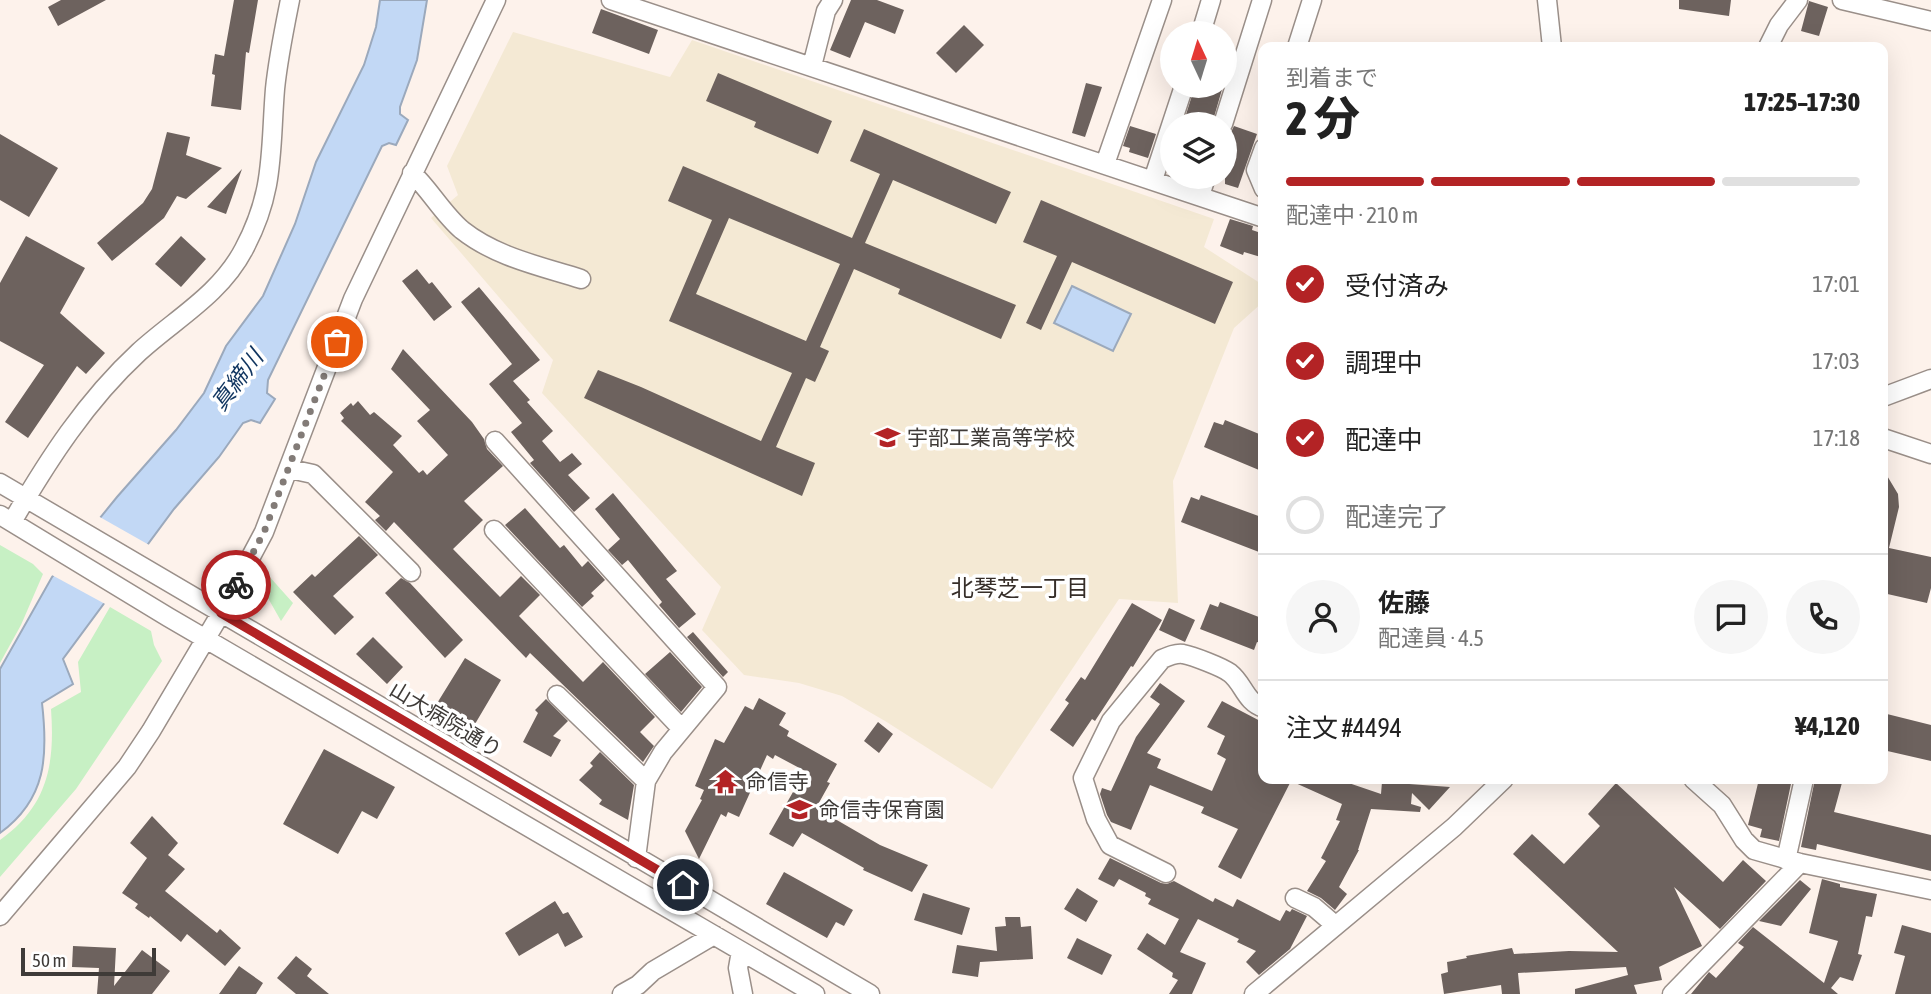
<!DOCTYPE html>
<html lang="ja">
<meta charset="utf-8">
<style>
body{margin:0;font-family:"Asap Condensed","Noto Sans JP",sans-serif;background:#f6f6f6;color:#222;height:100vh;display:flex;flex-direction:column;font-size:26px;white-space:nowrap}
*{box-sizing:border-box;margin:0}
p{font-size:23px;color:#767676}
.icon{flex:none;width:38px;height:38px;fill:none;stroke:currentColor;stroke-width:2;stroke-linecap:round;stroke-linejoin:round}
.map{position:relative;flex:1;overflow:hidden}
.drawer{position:absolute;left:1258px;top:42px;width:630px;height:742px;display:flex;flex-direction:column;background:#fff;border-radius:14px;box-shadow:0 7px 28px #0002}
.drawer>*{flex:none}
.needle{width:46px;rotate:356deg}
.tools{position:absolute;left:1160px;top:21px;display:grid;gap:14px}
.tools a{display:grid;place-items:center;width:77px;height:77px;border-radius:50%;background:#fff;box-shadow:0 7px 28px #0002;font-size:35px}
.scale{position:absolute;left:21px;bottom:18px;width:135px;box-sizing:border-box;padding-left:7px;border:4px solid #3f3b38;border-top:0;font-size:19px;line-height:24px;white-space:nowrap;color:#3f3b38;-webkit-text-stroke:5px #fff;paint-order:stroke}
.pin{position:absolute;display:grid;place-items:center;width:60px;height:60px;color:#fff;margin:-30px;border:4px solid #fff;border-radius:50%;box-shadow:0 2px 7px #0007}
.courier{position:absolute;display:grid;place-items:center;width:70px;height:70px;margin:-35px;border:5px solid #b32325;border-radius:50%;background:#fff;color:#222;box-shadow:0 2px 9px #0007}
.overview em{font-style:normal;font-weight:800}
.overview div{display:flex;flex-direction:column-reverse}
.overview{display:flex;align-items:center;justify-content:space-between;height:119px;padding:0 28px}
h1{font-size:46px;font-weight:800;line-height:52px}
.bar{display:grid;grid-template-columns:repeat(4,1fr);gap:10px 7px;align-content:center;height:84px;padding:0 28px}
.bar i{height:9px;border-radius:5px;background:#e0e0e0}
.bar .active{background:#b32325}
.bar p{grid-column:span 4}
.line{display:flex;align-items:center;gap:18px;padding:0 28px;border-top:2px solid #e0e0e0}
.line div{flex:1}
.round{display:grid;place-items:center;flex:none;width:74px;height:74px;border-radius:37px;background:#f6f6f6}
ol{padding:0 28px;list-style:none}
li{display:flex;align-items:center;gap:21px;height:77px}
li p{margin-inline-start:auto}
li .icon{padding:7px;border-radius:50%;background:#b32325;color:#fff;stroke-width:4}
li:last-child{color:#767676}
li i{width:38px;height:38px;border:4px solid #e0e0e0;border-radius:50%}
.map>svg:first-child{display:block}
.education{fill:#f4e9d4}
.green{fill:#c7f0c4}
.water{fill:#c2d8f5;stroke:#9ba9bc;stroke-width:2}
.pier{fill:#fdf2eb}
.building{fill:#6d625e;fill-rule:evenodd}
.lines{fill:none;stroke-linecap:round;stroke-linejoin:round}
.minor-casing{stroke:#9a8f89;stroke-width:21}
.minor{stroke:#fff;stroke-width:18}
.done{stroke:#827b77;stroke-width:7;stroke-dasharray:0 12.6}
.route{stroke:#b32325;stroke-width:9}
.labels{text-anchor:middle;dominant-baseline:central;stroke-width:7;stroke-linejoin:round;paint-order:stroke}
.poi-label{font-size:21px;fill:#3f3b38;stroke:#fff;text-anchor:start}
.street-label{font-size:21px;fill:#3f3b38;stroke:#fff}
.water-label{font-size:23px;font-style:italic;fill:#0f345f;stroke:#fff}
.neighbourhood-label{font-size:23px;fill:#362e29;stroke:#fff}
</style>
<div class="map">
<svg width="1931" height="994" viewBox="0 0 1931 994">
<rect width="100%" height="100%" fill="#fdf2eb"/>
<path class="education" d="M513,32L670,77L692,40L1214,219L1204,247L1263,285V302L1234,328L1173,481L1178,603L1119,599L992,789L885,721L842,696L799,683L744,675L702,630L721,587L542,393L553,360L431,218L458,195L447,166Z"/>
<path class="green" d="M0,545L33,564L43,574L21,625L0,663Z
M268,575L293,603L281,621L264,591Z
M110,607L151,631L154,645L162,661L76,789L0,877V840C48,806 55,764 51,709L81,692L78,662Z"/>
<path class="water" d="M380,0H427L417,60L400,107V114L408,120L396,145L389,143L382,146L268,380L267,393L275,399L260,423L251,420L243,423L219,457L174,509L63,659L73,684L42,703C48,755 47,799 0,833V669L52,577L117,497L176,430L204,393L226,346L263,296L295,224L316,162L364,65L376,27Z
M1072,286L1131,314L1113,351L1054,323Z"/>
<path class="pier" d="M98,516L151,546L107,605L50,574Z"/>
<path class="building" d="M61,0H106L58,26L48,7Z
M234,0H258L249,53L246,52L241,110L211,106L215,75L212,74L215,54L224,56Z
M851,0H877L904,10L895,34L865,22L850,58L830,50Z
M1679,0H1731L1729,16L1679,9Z
M1809,1L1828,7L1819,36L1801,31Z
M601,9L658,30L649,54L592,33Z
M964,25L984,45L956,73L936,53Z
M718,73L832,121L818,154L754,127L756,122L706,101Z
M1086,83L1102,87L1085,137L1072,133Z
M1195,86H1223L1212,124H1183Z
M1130,126L1156,134L1148,158L1129,152L1130,148L1123,146Z
M1234,126L1257,134L1238,188L1225,184V135L1231,132Z
M864,129L1011,192L996,224L893,180L865,243L1016,305L1001,339L898,294L900,289L854,269L820,347L829,351L815,382L806,378L776,447L815,463L802,496L584,398L598,370L641,387L761,441L792,373L669,321L712,220L668,201L683,166L852,238L880,174L850,161ZM729,218L840,264L806,341L696,294Z
M167,132L190,137L186,155L222,168L186,199L177,196L164,218L112,261L97,243L143,203L152,189Z
M0,134L58,168L29,217L0,200Z
M242,169L226,214L207,207Z
M1041,200L1233,282L1215,324L1072,262L1041,330L1026,323L1057,256L1023,242Z
M1230,219L1253,226L1252,230L1264,234V258L1244,252L1243,255L1220,246Z
M26,236L85,268L60,313L105,353L86,374L77,366L28,438L5,422L44,365L0,341V283Z
M181,236L206,259L181,287L155,264Z
M417,269L429,284L432,282L452,307L434,321L402,281Z
M479,287L540,360L513,381L530,400L527,402L553,431L542,441L560,462L572,453L582,464L568,475L590,498L574,512L530,463L534,460L511,432L522,423L489,384L512,364L461,302Z
M403,349L472,422L484,439L487,449L503,466L464,501L483,520L453,549L500,597L521,576L540,595L519,616L583,682L603,662L655,717L640,732L654,746L643,762L530,653L526,658L394,522L386,531L375,520L380,516L365,502L393,472L341,421L344,418L340,413L351,403L353,406L358,401L370,415L374,412L402,436L393,445L419,473L423,470L427,475L448,455L417,421L430,410L391,369Z
M1225,420L1264,436V461L1259,470L1204,447L1214,422L1223,425Z
M1883,469L1898,494L1899,507L1889,548L1931,557V588L1927,603L1883,593Z
M613,493L677,571L666,579L696,614L679,628L659,605L662,602L628,560L622,565L608,550L620,539L595,509Z
M1201,495L1264,518V540L1259,552L1181,522L1191,497L1199,500Z
M525,508L560,548L564,545L582,567L588,561L605,580L591,593L594,596L582,607L505,525Z
M359,536L378,555L333,596L354,617L335,635L293,592L312,574L315,577Z
M401,578L410,583L463,640L445,658L385,593Z
M1220,602L1264,619V644L1257,642L1254,650L1200,629L1210,604L1218,607Z
M1132,603L1162,620L1133,667L1131,666L1095,721L1092,719L1073,747L1050,730L1069,703L1065,700L1081,677L1085,680Z
M1169,608L1195,620L1185,642L1159,630Z
M693,632L728,672L723,677L687,637Z
M373,637L403,667L387,684L356,654Z
M670,652L702,687L681,712L645,674Z
M465,658L501,680L475,724L461,715L454,727L431,713Z
M1160,683L1185,701L1147,753L1161,759L1157,768L1212,791L1226,759L1217,754L1225,736L1207,727L1222,701L1264,723V779H1337L1381,794L1382,782L1450,787L1429,810L1412,793L1411,804L1421,807L1420,812L1371,809L1358,850H1359L1339,887L1347,894L1335,910L1321,898L1307,891L1326,861L1321,858L1340,821L1336,820L1342,804L1291,781L1241,879L1218,867L1238,829L1201,813L1204,807L1150,785L1131,830L1111,822L1107,815L1100,794L1102,788L1111,791L1136,737L1160,704L1150,697Z
M759,698L786,713L779,725L789,731L787,736L837,764L827,782L830,783L816,808L880,845L928,865L912,892L863,870L864,868L802,833L793,847L769,834L805,771L775,755L773,759L767,755L739,817L728,812L726,817L721,814L699,859L685,831L702,800L700,799L704,790L695,786L715,739L724,743L745,706L753,710Z
M546,699L568,721L553,736L561,740L551,757L523,742L538,713L535,710Z
M1883,713L1931,725V761L1883,750Z
M878,722L893,734L879,753L864,741Z
M324,749L395,787L377,819L362,811L338,854L283,824Z
M600,752L634,785L628,820L599,804L602,800L579,780L593,766L590,763Z
M1759,779H1792L1779,841L1760,837L1762,829L1748,825Z
M1815,779H1843L1834,812L1931,835V871L1817,844L1816,850L1801,847Z
M1616,783L1723,882L1743,860L1766,881L1720,929L1674,887L1702,946L1659,967L1662,980L1634,985L1637,994H1575V989L1628,975L1626,967L1518,973L1520,994H1502L1501,985L1444,994L1441,974L1448,972L1447,962L1467,958L1466,956L1512,948L1514,954L1569,951L1618,952L1513,854L1532,834L1564,864L1600,826L1588,814Z
M152,816L178,843L168,855L185,869L165,891L217,933L220,929L241,948L225,966L187,934L181,942L150,916L149,918L135,908L138,904L122,893L147,858L130,843Z
M1110,858L1161,883L1167,884L1174,881L1213,902L1215,898L1233,907L1237,899L1280,921L1286,910L1290,912L1292,909L1307,916L1290,949L1259,975L1246,962L1256,951L1237,942L1239,939L1198,919L1180,952L1206,963L1192,994H1169L1178,980L1172,977L1173,973L1137,949L1147,933L1165,945L1179,919L1148,904L1151,899L1145,896L1146,893L1119,879L1114,887L1098,879Z
M784,872L853,910L844,926L836,922L827,938L766,904Z
M1822,879L1840,884V887L1877,894L1872,917L1866,916L1858,954L1862,955L1853,981L1840,977L1831,988L1838,994H1691L1709,972L1716,978L1744,947L1738,943L1753,927L1824,983L1838,941L1809,933Z
M1800,880L1811,889L1781,926L1759,921Z
M1077,888L1098,901L1086,922L1064,909Z
M923,893L970,908L962,935L914,920Z
M555,901L563,914L568,912L583,937L565,947L558,933L519,956L505,933Z
M1005,917H1020L1021,927L1031,926L1033,959L980,962L978,977L952,973L957,945L997,951L995,927L1006,926Z
M1902,925L1931,933V994H1895L1905,956L1894,953Z
M1077,938L1112,955L1102,975L1067,958Z
M73,946L116,948L114,986L142,950L170,971L152,994H97L99,968L72,967Z
M296,956L312,969L307,976L329,994H296L277,978Z
M239,966L263,983L256,994H219Z"/>
<g class="lines">
<defs>
<path id="minor" d="M611,0L1264,218
M1547,0L1552,47
M1842,0L1931,21
M1201,33L1211,0
M1297,47L1312,0
M1768,47L1779,25L1798,0
M812,66L826,11L833,0
M1223,124L1262,0
M1264,148L1256,170L1264,189
M1105,164L1162,0
M412,173C430,190 443,214 462,230C496,257 540,266 581,279
M1153,180L1184,86
M1200,196L1206,177
M1883,397L1931,379
M1883,438L1931,454
M495,441L717,687L663,752L646,781L636,858
M290,469L313,474L411,572
M0,483L870,994
M0,515L168,617L815,994
M12,522C48,460 86,401 139,352C175,319 220,295 244,249C275,191 270,151 275,89C278,59 284,30 290,0
M494,530L681,728
M557,695L646,781
M1693,779L1722,805L1744,840L1754,850L1800,863L1931,890
M1786,860L1804,779
M1166,873L1110,845L1096,819L1083,778L1111,721L1162,659C1169,656 1176,653 1183,654C1193,656 1222,667 1230,673C1244,684 1245,702 1264,708
M1295,898L1314,907L1335,925
M0,916L127,767L151,731L221,613L264,532L353,299L496,0
M741,951L738,968L743,994
M622,994L638,985L653,971L714,935
M1254,994L1454,827L1504,779
M1672,994L1800,863"/>
</defs>
<use href="#minor" class="minor-casing"/>
<use href="#minor" class="minor"/>
</g>
<g class="lines">
<path class="done" d="M236,585L264,532L337,342"/>
<path class="route" d="M236,585L221,613L683,885"/>
</g>
<defs>
<symbol id="school-bare" viewBox="-9 -9 18 18"><path d="M0-5L7-2L0 1L-7-2ZM-4 1L0 2.5L4 1V4Q0 6-4 4Z" fill="#b32325" stroke="#fff" stroke-width="2.5" paint-order="stroke"/></symbol>
<symbol id="temple-bare" viewBox="-9 -9 18 18"><path d="M0-6L5-2H3V0L6.5 2.5H4V6H1.5V3h-3V6H-4V2.5H-6.5L-3 0V-2H-5Z" fill="#b32325" stroke="#fff" stroke-width="2.5" paint-order="stroke"/></symbol>
</defs>
<g fill-rule="evenodd">
<use href="#school-bare" x="870" y="420" width="35" height="35"/>
<use href="#temple-bare" x="708" y="764" width="35" height="35"/>
<use href="#school-bare" x="782" y="792" width="35" height="35"/>
</g>
<g class="labels">
<g class="poi-label">
<text x="907" y="437">宇部工業高等学校</text>
<text x="746" y="781">命信寺</text>
<text x="819" y="809">命信寺保育園</text>
</g>
<g class="street-label">
<text transform="translate(446 719) rotate(31)">山大病院通り</text>
</g>
<g class="water-label">
<text transform="translate(237 380) rotate(-53)">真締川</text>
</g>
<g class="neighbourhood-label">
<text x="1020" y="588">北琴芝一丁目</text>
</g>
</g>
</svg>
<div class="tools">
<a><svg class="needle" viewBox="-14 -14 28 28"><path d="M0-13l5 13h-10z" fill="#e53935"/><path d="M0 13l5-13h-10z" fill="#767676"/></svg></a>
<a><svg class="icon" aria-label="layers" viewBox="0 0 24 24"><path d="M12 4l9 5-9 5-9-5zM3 14l9 5 9-5"/></svg></a>
</div>
<div class="scale">50 m</div>
<div class="pin" style="left:337px;top:342px;background:#ea580c"><svg class="icon" aria-label="bag" viewBox="0 0 24 24"><path d="M5 8h14l-1 12H6zM9 8a3 3 0 0 1 6 0"/></svg></div>
<div class="pin" style="left:683px;top:885px;background:#1f2937"><svg class="icon" aria-label="home" viewBox="0 0 24 24"><path d="M3 11l9-7 9 7M6 9v11h12V9"/></svg></div>
<div class="courier" style="left:236px;top:585px"><svg class="icon" aria-label="bike" viewBox="0 0 24 24"><circle cx="6" cy="16" r="4"/><circle cx="18" cy="16" r="4"/><path d="M6 16l4-8h5l3 8M10 8l3 8H6M13 5h3"/></svg></div>
<section class="drawer">
<div class="overview"><div><h1>2 分</h1><p>到着まで</p></div><em>17:25–17:30</em></div>
<div class="bar"><i class="active"></i><i class="active"></i><i class="active"></i><i></i><p>配達中 · 210 m</p></div>
<ol>
<li><svg class="icon" aria-label="check" viewBox="0 0 24 24"><path d="M5 12l5 5 9-10"/></svg>受付済み<p>17:01</p></li>
<li><svg class="icon" aria-label="check" viewBox="0 0 24 24"><path d="M5 12l5 5 9-10"/></svg>調理中<p>17:03</p></li>
<li><svg class="icon" aria-label="check" viewBox="0 0 24 24"><path d="M5 12l5 5 9-10"/></svg>配達中<p>17:18</p></li>
<li><i></i>配達完了</li>
</ol>
<div class="line" style="height:126px"><a class="round"><svg class="icon" aria-label="person" viewBox="0 0 24 24"><circle cx="12" cy="8" r="4"/><path d="M4 21q1-7 8-7t8 7"/></svg></a><div><b>佐藤</b><p>配達員 · 4.5</p></div><a class="round"><svg class="icon" aria-label="chat" viewBox="0 0 24 24"><path d="M4 5h16v11H9l-5 4z"/></svg></a><a class="round"><svg class="icon" aria-label="phone" viewBox="0 0 24 24"><path d="M5 4h4l2 5-3 2q2 4 5 5l2-3 5 2v4C11 20 4 13 5 4z"/></svg></a></div>
<div class="line" style="height:91px"><div>注文 #4494</div><b>¥4,120</b></div>
</section>
</div>
